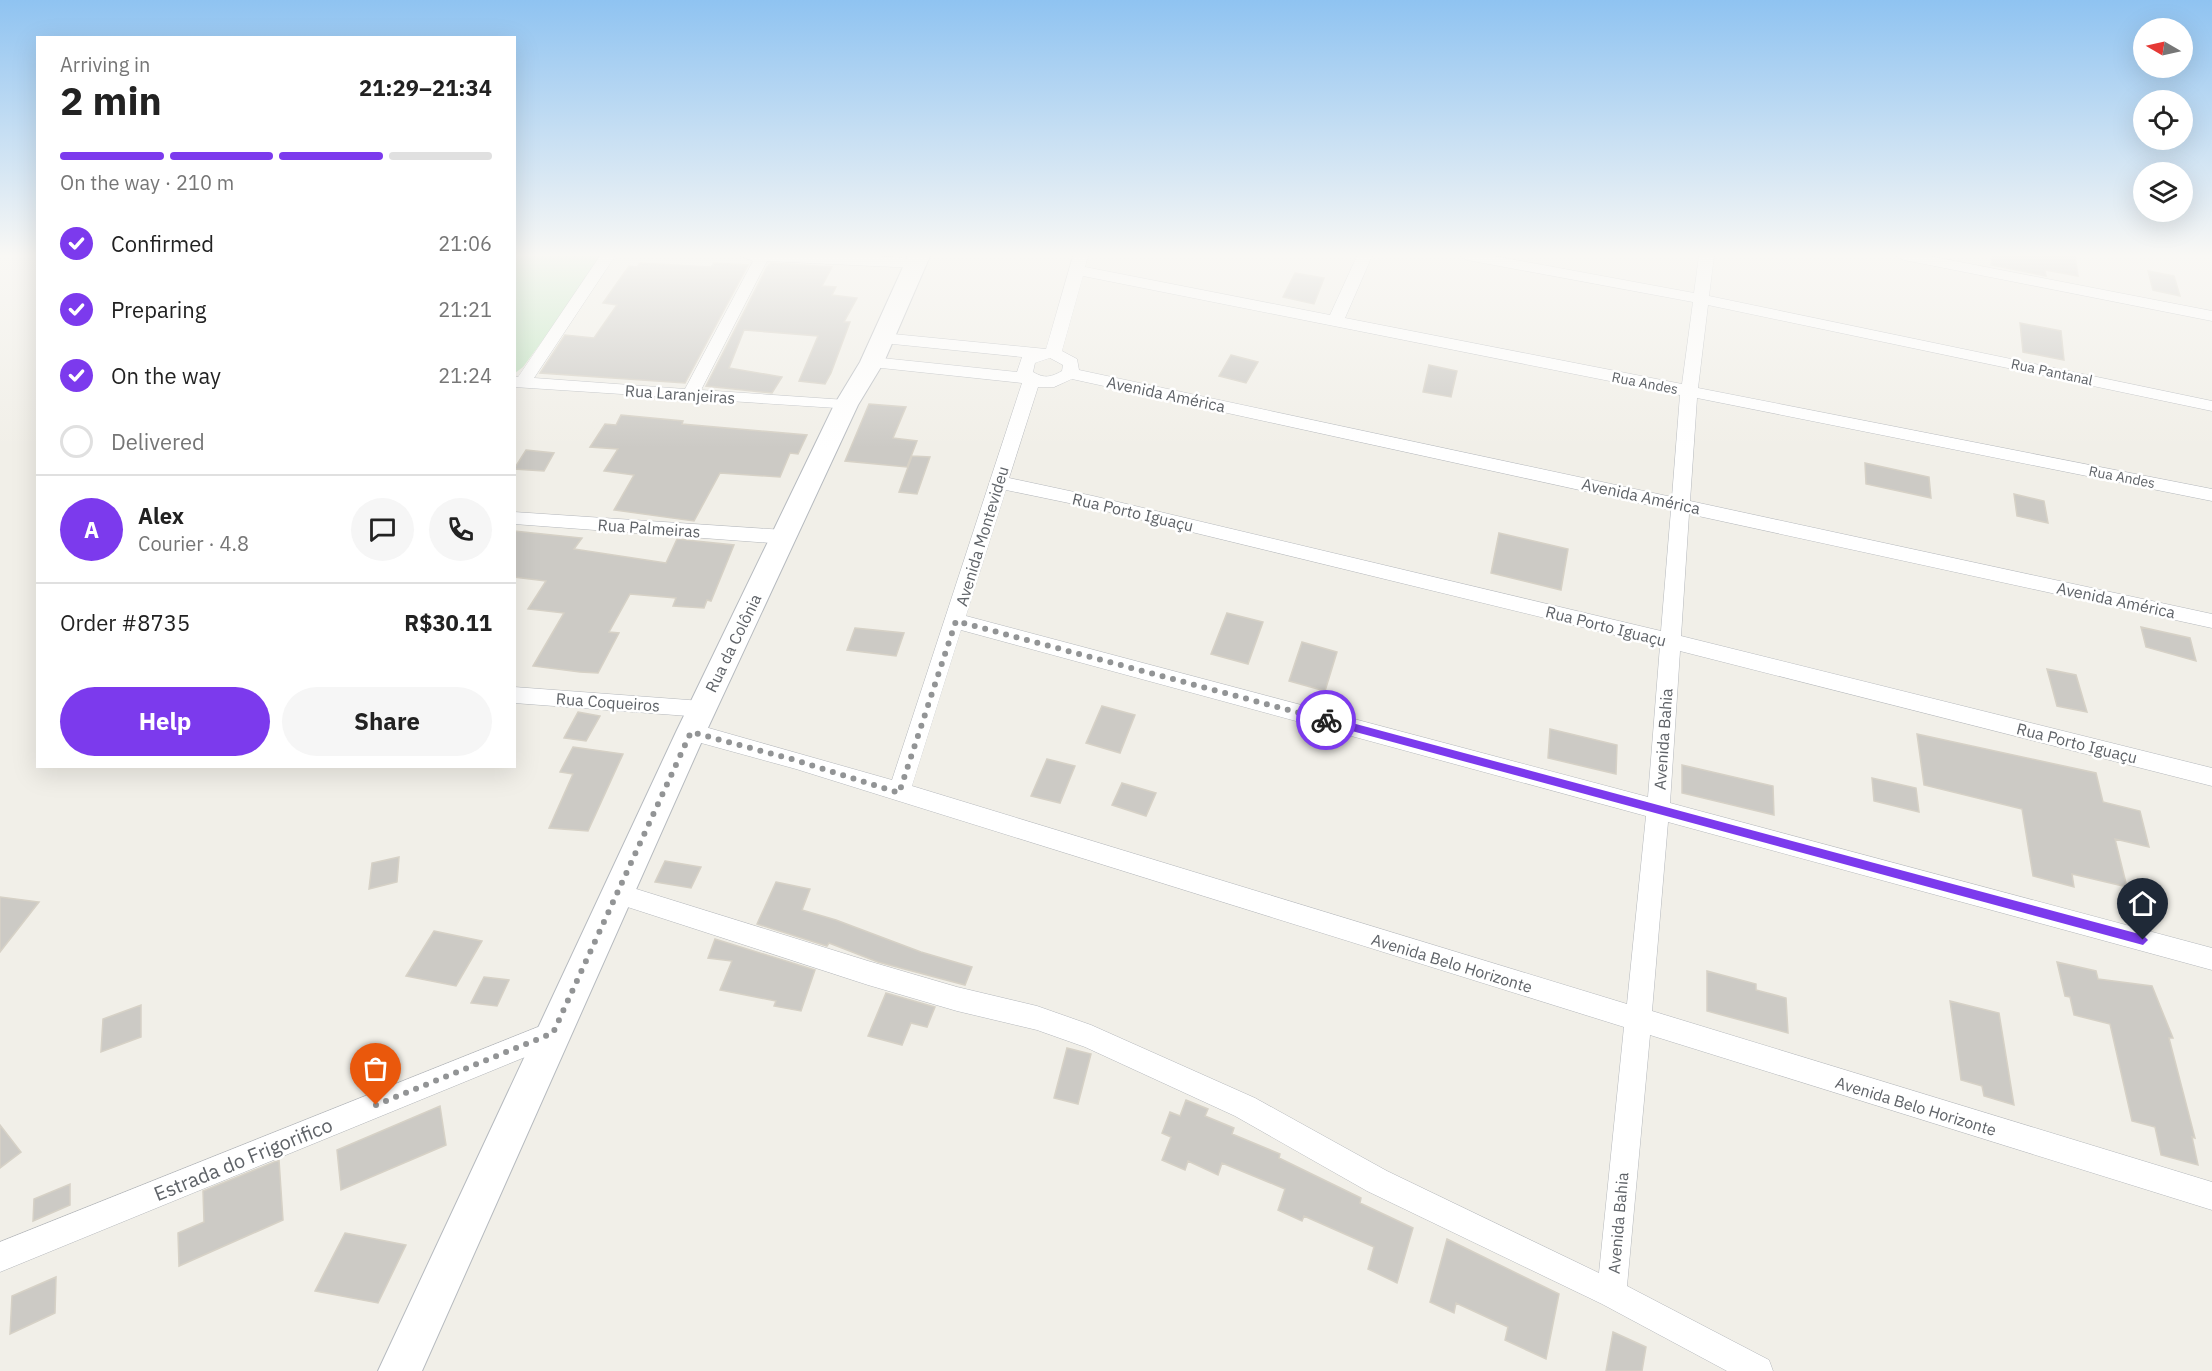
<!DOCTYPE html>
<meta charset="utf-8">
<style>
body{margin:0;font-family:"IBM Plex Sans",sans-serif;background:#f6f6f6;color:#222;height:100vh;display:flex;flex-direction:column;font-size:22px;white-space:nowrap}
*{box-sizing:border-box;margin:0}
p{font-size:20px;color:#767676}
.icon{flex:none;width:33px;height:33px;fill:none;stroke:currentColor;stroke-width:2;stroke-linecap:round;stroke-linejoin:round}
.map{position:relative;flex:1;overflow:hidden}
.drawer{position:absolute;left:36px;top:36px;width:480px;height:732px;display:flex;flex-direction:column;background:#fff;border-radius:0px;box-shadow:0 6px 24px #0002}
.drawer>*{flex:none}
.needle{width:39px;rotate:279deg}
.controls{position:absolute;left:2133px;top:18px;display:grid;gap:12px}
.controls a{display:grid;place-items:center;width:60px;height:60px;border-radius:50%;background:#fff;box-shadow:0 6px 24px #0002;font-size:30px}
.pin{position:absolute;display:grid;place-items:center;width:51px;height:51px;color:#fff;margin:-62px -26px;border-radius:50% 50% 50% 0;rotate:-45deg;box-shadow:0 0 6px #0007}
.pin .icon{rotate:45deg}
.courier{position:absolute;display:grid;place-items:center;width:60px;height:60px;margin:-30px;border:4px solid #7c3aed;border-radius:50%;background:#fff;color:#222;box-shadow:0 2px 8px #0007}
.headline em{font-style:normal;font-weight:700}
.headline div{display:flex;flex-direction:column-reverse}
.headline{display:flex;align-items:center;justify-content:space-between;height:102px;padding:0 24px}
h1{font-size:39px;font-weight:700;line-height:45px}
.bar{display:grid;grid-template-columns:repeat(4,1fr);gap:9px 6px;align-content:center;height:72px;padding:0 24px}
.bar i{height:8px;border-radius:4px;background:#e0e0e0}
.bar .active{background:#7c3aed}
.bar p{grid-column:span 4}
.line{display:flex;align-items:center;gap:15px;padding:0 24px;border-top:2px solid #e0e0e0}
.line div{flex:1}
.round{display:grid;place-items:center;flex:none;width:63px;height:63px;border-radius:32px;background:#f6f6f6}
ol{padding:0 24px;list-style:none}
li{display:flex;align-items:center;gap:18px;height:66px}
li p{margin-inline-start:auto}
li .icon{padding:6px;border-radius:50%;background:#7c3aed;color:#fff;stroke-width:4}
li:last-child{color:#767676}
li i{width:33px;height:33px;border:3px solid #e0e0e0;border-radius:50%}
.action{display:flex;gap:12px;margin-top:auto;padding:12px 24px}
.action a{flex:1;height:69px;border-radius:36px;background:#7c3aed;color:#fff;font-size:24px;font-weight:700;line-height:69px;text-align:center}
.action a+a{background:#f6f6f6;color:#222}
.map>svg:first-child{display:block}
.green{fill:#c5e8c5}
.building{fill:#cccac5;stroke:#d6d1c6;stroke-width:1.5}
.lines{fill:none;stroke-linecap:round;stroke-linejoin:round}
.minor-casing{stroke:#b5b8bc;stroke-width:1}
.secondary-casing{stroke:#b6babf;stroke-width:2}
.minor{fill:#fff;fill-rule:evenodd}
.secondary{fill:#fff;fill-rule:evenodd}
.route{fill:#7c3aed}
.done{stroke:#929495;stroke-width:6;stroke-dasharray:0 10.8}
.labels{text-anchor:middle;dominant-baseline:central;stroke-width:5;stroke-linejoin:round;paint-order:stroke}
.far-street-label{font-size:14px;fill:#5f6368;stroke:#fff}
.street-label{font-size:16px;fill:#5f6368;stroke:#fff}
.near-street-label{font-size:20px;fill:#5f6368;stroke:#fff}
</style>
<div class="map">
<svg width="2212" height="1371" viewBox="0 0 2212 1371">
<rect width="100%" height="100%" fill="#f1efe8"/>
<path class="green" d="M514,256H597L599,259L598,266L523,367L515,373Z"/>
<path class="building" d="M1992,256H2075L2078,276L2045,270L2046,276L1991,265Z
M640,263L711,267L714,263L748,265L685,383L540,373L565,335L594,338L617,305L603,303L629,266L637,267Z
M771,263L832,267L822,286L836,287L832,295L857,298L844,322H850L831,373L825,384L799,381L818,336L744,330L729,368L782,377L772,393L706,386L767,267Z
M2148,271L2174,276L2180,296L2153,290Z
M1295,273L1324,278L1314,304L1283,297Z
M2020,323L2061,331L2064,360L2023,352Z
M1231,355L1258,362L1246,383L1219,376Z
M1429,365L1457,371L1451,397L1423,392Z
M869,404L906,407L893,438L917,441L907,467L845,461Z
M621,415L683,421L682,424L807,435L798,454L790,453L780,477L720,473L694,521L614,510L634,475L604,471L618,449L590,447L605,424L616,425Z
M526,450L554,453L544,471L514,469Z
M912,456L930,457L917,494L899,492Z
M1865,463L1929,477L1931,498L1866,484Z
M2014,494L2044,501L2048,523L2017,516Z
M514,531L582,538L574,549L666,563L677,539L734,545L711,601L707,600L704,608L673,606L676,598L630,594L609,632L619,633L598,673L580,672L533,666L564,613L528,609L546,581L514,577Z
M1499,533L1568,549L1561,590L1491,573Z
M1227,613L1263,622L1248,664L1211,654Z
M2141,627L2190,638L2196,661L2146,647Z
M855,628L904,633L896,656L847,650Z
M1302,642L1337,652L1325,691L1289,681Z
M2047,669L2076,675L2087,712L2057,706Z
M1102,706L1135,715L1120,753L1086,743Z
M578,712L600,716L586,741L564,738Z
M1550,729L1617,745L1616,774L1548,758Z
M1917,734L2096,773L2103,802L2140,811L2149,847L2115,839L2127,887L2072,874L2074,887L2033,876L2022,809L1924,785Z
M573,747L623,754L588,831L549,828L573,774L560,772Z
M1047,759L1075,766L1060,803L1031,796Z
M1682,765L1773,786L1774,815L1682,793Z
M1872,778L1916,788L1919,812L1874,801Z
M1122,783L1156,793L1146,816L1112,805Z
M399,857L397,882L369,889L372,863Z
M665,861L701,867L691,888L655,882Z
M776,882L810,889L802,910L836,920L921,952L972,967L965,985L878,962L829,943L827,946L757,924Z
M0,897L39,902L0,952Z
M434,931L482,941L456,986L406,976Z
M715,939L815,970L801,1011L774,1006L776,1001L720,990L732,961L708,958Z
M2057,962L2096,971L2098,979L2152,986L2173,1038H2169L2195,1138L2192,1137L2198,1165L2161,1155L2155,1127L2132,1121L2110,1024L2074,1015L2070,997L2065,996Z
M1707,971L1756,984V990L1786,998L1788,1033L1707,1011Z
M484,977L509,980L497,1006L471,1003Z
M886,993L935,1007L927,1027L911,1023L902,1045L868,1036Z
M1950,1001L1999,1013L2014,1105L1984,1096L1982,1086L1961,1080Z
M141,1005V1037L101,1052L103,1019Z
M1067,1048L1091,1054L1078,1104L1054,1098Z
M1186,1100L1208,1109L1205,1116L1234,1128L1232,1134L1280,1154L1279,1158L1361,1198L1360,1203L1413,1228L1397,1283L1368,1269L1374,1247L1304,1216L1302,1221L1278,1210L1285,1189L1222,1163L1218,1175L1188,1161L1185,1170L1162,1160L1171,1137L1162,1133L1170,1112L1180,1116Z
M440,1106L446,1145L341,1190L337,1150Z
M0,1125L21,1152L0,1168Z
M279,1160L283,1220L179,1266L178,1233L204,1222L203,1191Z
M70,1184V1205L33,1221L34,1199Z
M345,1233L406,1245L378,1303L315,1291Z
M1447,1239L1559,1294L1546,1359L1505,1340L1508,1327L1456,1303L1454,1313L1430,1302Z
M56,1277L55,1313L10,1334L12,1296Z
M1613,1332L1646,1347L1642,1371H1606Z"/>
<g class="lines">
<defs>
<path id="minor" d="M600,256H615L534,378L685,389L753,261L740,256C764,256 914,252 924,263L916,268L767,261L701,390L846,400L852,401L855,405L852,409L514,387V377H518Z
M1073,256H1088L1085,267L1330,315L1357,256H1372L1345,318L1682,384L1693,302L1467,260L1460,256H1494L1694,293L1699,256H1714L1709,296L2212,401V411L1708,305L1698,388L2212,489V501L1697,398L1690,501L2212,614V628L1689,514L1681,636L2212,768V786L1680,651L1670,803L2212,948V970L1668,822L1652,1011L2212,1182V1210L1650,1035L1627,1286L1769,1360L1773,1371H1727L1602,1304L1367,1191L1235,1116L1085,1047L1037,1030L957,1011L868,985L609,901L605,894L609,887L617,883L868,961L957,987L1037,1006L1091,1025L1255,1098L1387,1171L1599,1273L1624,1027L796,769L683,738L680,732L683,726L691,723L892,780L1022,383L872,367L864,362L872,357L1017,372L1022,357L883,343L875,338L883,333L1046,349ZM1083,276L1680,395L1672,497L1079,370L1077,359L1062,351ZM1050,358L1063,365L1062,371C1051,377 1045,379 1033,372L1035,363ZM1072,379L1671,510L1661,631L1093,496L1009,478L1038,387H1054ZM1006,490L1093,508L1660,646L1648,797L966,616ZM961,630L1646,816L1627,1004L912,786Z
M1897,256H1929L2212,311V321L1904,260Z
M514,512L784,530L791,532L793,537L791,542L784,544L514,524Z
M514,687L702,701L710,703L713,709L710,715L702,717L514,703Z
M553,1021L562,1024L566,1033L562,1042L0,1272V1242Z"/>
<path id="secondary" d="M908,256H930L884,362L858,405L706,732L422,1371H378L676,732L834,405L860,362Z"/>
</defs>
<use href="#minor" class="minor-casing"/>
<use href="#secondary" class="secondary-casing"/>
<use href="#minor" class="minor"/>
<use href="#secondary" class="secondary"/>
</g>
<linearGradient id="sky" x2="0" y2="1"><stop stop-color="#8fc3f1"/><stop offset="0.57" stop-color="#f9f8f5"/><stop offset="1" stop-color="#f9f8f5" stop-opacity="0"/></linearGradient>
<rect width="2212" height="448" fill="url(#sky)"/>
<path class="route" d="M1326,716L2143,935L2148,940L2143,945L1326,724L1321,720Z"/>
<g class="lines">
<path class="done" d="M376,1105L553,1033L691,732L795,760L899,793L956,621L1326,720"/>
</g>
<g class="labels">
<g class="far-street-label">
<text transform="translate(2052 372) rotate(12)">Rua Pantanal</text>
<text transform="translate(1645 383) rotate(11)">Rua Andes</text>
<text transform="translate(2122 477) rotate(11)">Rua Andes</text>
</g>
<g class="street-label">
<text transform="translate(680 394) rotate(4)">Rua Laranjeiras</text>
<text transform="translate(1166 394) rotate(12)">Avenida América</text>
<text transform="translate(1641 496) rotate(12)">Avenida América</text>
<text transform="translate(1133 512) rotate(13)">Rua Porto Iguaçu</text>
<text transform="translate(649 528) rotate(4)">Rua Palmeiras</text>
<text transform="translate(982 536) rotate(-73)">Avenida Montevideu</text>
<text transform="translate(2116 600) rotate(12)">Avenida América</text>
<text transform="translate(1606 626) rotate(14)">Rua Porto Iguaçu</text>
<text transform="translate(733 643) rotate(-64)">Rua da Colônia</text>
<text transform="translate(608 702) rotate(4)">Rua Coqueiros</text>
<text transform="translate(1663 739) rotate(-86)">Avenida Bahia</text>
<text transform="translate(2077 743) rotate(14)">Rua Porto Iguaçu</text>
<text transform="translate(1452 963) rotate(17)">Avenida Belo Horizonte</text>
<text transform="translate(1916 1106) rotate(17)">Avenida Belo Horizonte</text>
<text transform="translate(1618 1223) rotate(-85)">Avenida Bahia</text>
</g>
<g class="near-street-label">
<text transform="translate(243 1159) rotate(-22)">Estrada do Frigorifico</text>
</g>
</g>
</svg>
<div class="controls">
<a><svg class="needle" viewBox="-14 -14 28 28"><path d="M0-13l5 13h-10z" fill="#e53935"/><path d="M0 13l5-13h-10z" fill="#767676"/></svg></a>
<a><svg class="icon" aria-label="locate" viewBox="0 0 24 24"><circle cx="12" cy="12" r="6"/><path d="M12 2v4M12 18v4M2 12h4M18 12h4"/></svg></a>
<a><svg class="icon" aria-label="layers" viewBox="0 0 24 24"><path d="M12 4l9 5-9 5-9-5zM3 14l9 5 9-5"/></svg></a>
</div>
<div class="pin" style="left:376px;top:1105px;background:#ea580c"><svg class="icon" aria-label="bag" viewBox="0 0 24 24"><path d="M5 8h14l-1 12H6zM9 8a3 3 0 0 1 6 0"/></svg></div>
<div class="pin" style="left:2143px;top:940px;background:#1f2937"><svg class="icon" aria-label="home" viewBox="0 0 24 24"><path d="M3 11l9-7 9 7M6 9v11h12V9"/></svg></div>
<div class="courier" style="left:1326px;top:720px"><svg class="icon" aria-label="bike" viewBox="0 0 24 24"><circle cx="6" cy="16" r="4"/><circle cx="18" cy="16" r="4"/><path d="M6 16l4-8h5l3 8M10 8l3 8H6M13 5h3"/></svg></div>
<section class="drawer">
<div class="headline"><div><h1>2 min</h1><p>Arriving in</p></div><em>21:29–21:34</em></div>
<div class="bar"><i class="active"></i><i class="active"></i><i class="active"></i><i></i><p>On the way · 210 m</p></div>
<ol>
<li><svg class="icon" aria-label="check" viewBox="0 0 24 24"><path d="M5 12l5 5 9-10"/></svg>Confirmed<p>21:06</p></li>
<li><svg class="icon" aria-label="check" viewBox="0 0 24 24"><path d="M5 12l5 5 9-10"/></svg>Preparing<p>21:21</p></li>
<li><svg class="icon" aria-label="check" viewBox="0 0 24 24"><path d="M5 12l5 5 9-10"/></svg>On the way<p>21:24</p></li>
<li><i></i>Delivered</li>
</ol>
<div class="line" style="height:108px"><b class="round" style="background:#7c3aed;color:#fff">A</b><div><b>Alex</b><p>Courier · 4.8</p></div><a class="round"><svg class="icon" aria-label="chat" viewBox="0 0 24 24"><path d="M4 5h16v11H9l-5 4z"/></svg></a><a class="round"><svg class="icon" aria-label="phone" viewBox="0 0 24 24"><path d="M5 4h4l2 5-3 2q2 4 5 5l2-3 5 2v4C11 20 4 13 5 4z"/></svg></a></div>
<div class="line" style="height:78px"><div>Order #8735</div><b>R$30.11</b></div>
<div class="action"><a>Help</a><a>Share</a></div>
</section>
</div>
